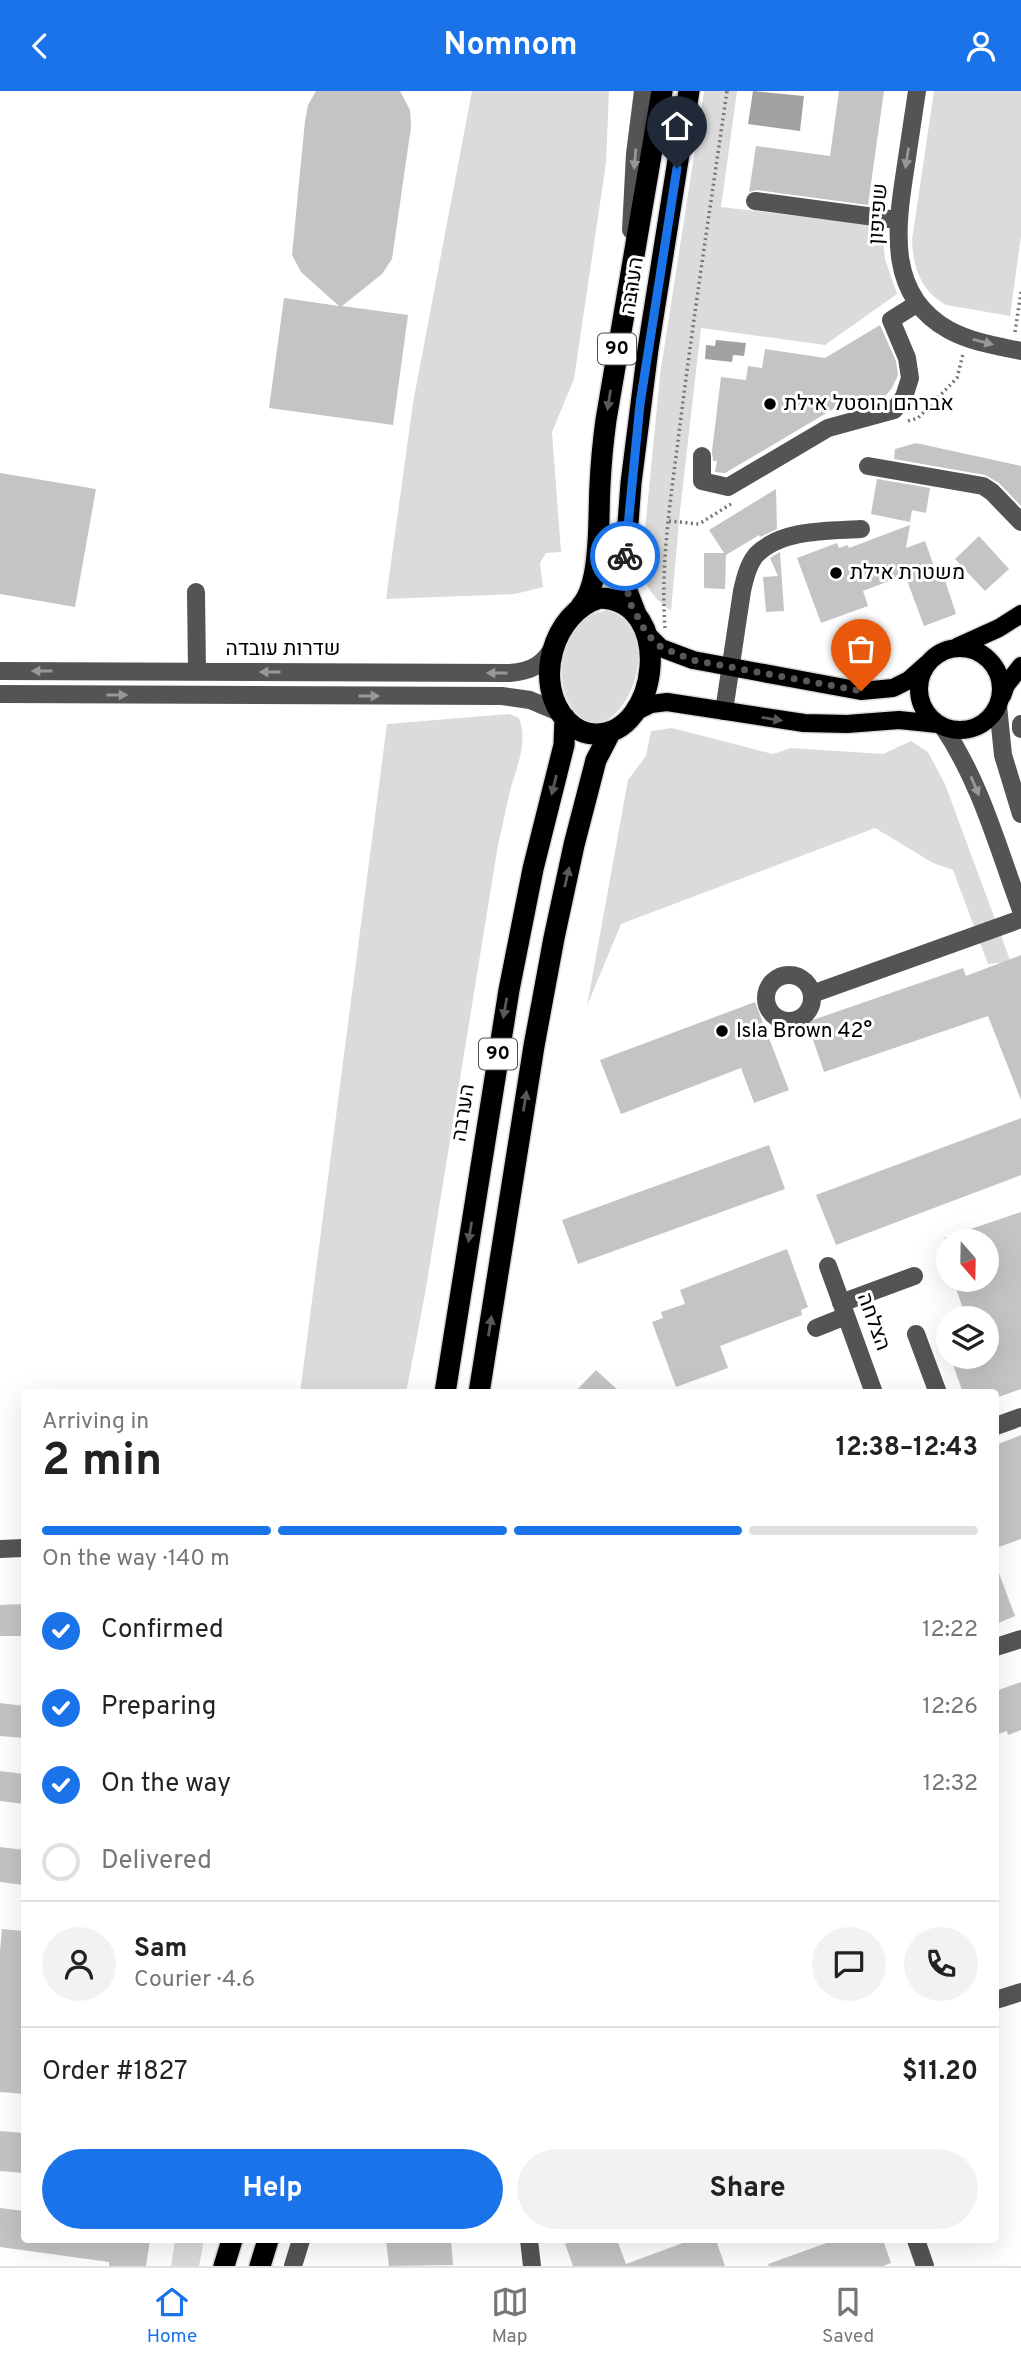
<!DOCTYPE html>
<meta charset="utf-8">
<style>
body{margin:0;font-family:Overpass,Heebo,sans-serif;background:#f2f2f2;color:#222;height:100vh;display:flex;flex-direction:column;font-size:26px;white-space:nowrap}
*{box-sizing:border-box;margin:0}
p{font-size:23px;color:#767676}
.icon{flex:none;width:38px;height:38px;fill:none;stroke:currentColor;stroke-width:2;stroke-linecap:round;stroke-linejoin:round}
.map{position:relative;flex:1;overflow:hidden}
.details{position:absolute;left:21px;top:1298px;width:978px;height:854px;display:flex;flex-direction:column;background:#fff;border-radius:7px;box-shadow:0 7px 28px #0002}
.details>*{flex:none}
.needle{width:46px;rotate:160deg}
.buttons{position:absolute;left:936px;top:1138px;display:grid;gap:14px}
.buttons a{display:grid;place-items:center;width:63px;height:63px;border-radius:50%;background:#fff;box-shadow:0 7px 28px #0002;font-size:35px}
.pin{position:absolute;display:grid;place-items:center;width:60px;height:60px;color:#fff;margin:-72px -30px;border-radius:50% 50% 50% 0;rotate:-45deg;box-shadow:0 0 7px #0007}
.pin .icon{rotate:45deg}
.courier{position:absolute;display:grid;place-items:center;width:70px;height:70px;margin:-35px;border:5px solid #1a73e8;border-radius:50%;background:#fff;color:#222;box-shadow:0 2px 9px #0007}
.headline em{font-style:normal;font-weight:700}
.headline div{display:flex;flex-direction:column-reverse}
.headline{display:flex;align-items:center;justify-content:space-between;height:119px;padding:0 21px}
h1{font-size:46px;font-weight:700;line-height:52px}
.bar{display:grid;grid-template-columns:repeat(4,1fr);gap:10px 7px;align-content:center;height:84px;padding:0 21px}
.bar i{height:9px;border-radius:5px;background:#e0e0e0}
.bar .on{background:#1a73e8}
.bar p{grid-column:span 4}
.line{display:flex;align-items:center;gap:18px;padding:0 21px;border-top:2px solid #e0e0e0}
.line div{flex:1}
.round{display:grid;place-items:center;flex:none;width:74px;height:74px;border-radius:37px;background:#f2f2f2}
ol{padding:0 21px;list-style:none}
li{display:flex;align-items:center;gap:21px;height:77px}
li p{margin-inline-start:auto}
li .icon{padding:7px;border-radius:50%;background:#1a73e8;color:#fff;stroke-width:4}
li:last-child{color:#767676}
li i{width:38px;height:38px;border:4px solid #e0e0e0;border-radius:50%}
.button{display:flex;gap:14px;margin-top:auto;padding:14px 21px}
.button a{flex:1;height:80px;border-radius:42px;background:#1a73e8;color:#fff;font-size:28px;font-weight:700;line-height:80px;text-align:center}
.button a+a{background:#f2f2f2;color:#222}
header{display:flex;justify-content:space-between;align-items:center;height:91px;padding:0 21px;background:#1a73e8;color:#fff;font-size:32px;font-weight:700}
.menu{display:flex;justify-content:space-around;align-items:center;height:98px;border-top:2px solid #e0e0e0;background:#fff;font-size:19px;color:#767676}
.menu a{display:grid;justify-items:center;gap:4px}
.menu .on{color:#1a73e8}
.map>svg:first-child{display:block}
.green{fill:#dbdbdb}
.water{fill:#a2a2a2}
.building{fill:#c4c4c4}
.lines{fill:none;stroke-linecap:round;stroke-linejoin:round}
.major-casing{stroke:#dbdbdb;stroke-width:21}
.highway-casing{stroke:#dbdbdb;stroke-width:24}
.path{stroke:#767676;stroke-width:3.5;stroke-dasharray:2 3.5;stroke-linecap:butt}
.minor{stroke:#545454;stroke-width:18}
.major{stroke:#000;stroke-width:18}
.highway{stroke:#000;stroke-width:21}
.oneway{fill:#989898}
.oneway2{fill:#595959}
.done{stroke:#595959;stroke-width:7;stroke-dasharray:0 12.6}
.route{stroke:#1a73e8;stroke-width:9}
.poi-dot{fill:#000;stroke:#fff;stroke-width:2.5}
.labels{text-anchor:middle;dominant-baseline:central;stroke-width:6;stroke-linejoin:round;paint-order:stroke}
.shield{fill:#fff;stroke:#4c4c4c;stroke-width:2}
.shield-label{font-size:19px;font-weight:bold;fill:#000}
.street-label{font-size:21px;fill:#000;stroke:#fff}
.poi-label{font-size:21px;fill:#000;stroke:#fff;text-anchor:start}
</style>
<header><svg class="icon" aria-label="back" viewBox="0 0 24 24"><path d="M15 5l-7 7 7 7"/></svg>Nomnom<svg class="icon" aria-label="person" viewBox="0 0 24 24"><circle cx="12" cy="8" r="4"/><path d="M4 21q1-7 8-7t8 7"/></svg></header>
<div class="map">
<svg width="1021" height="2175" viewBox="0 0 1021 2175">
<rect width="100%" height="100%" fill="#fff"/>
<path class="green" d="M472,0H609L606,72L574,288L552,341L561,461L546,462L540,472L543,496L515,503L386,508L413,312Z
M704,0H737L721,116L882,135L885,168L897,203L825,254L701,237L680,420L671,520C651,504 644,496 642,470L660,284Z
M934,0H1021V145L1010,225L946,214C921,200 913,177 912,149Z
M608,520C674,539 618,668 576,622C566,611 562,596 562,582C562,554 577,520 608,520Z
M509,623L519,627C529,653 515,679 509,704C505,721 502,738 498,754L425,1203L406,1302H300L387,633Z
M672,637L773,663L791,657L883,663L911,650L928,661L945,693L1013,877L1007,871L988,873L953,779L933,772L875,737L621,833L587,915L628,689L646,665L651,640Z
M175,2149H204L199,2175H171Z"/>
<path class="water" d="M753,0L804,5L800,40L748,33Z
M716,249L746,252L744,265L733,264L732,271L705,268L706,254L715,255Z"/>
<path class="building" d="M316,0H400L410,19L411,36L392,168L382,183L342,215L408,224L393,334L269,317L284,207L339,215L301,181L292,164L305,30L308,14Z
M839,0H884L868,114L757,99L749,101L756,55L830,65Z
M880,234L896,270L898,284L892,297L883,308L851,319L835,317L725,382L715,381L717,370H713L712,360L721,286L746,289L748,275L762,277L765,258L825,267Z
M916,352L1021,375V415L999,392L985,384L894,368L895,358Z
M0,382L96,398L75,516L0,503Z
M877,388L930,397L926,422L912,419L910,431L871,423Z
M776,398L777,438L760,446L759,444L726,464L725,498L704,497V462H724L709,439Z
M910,434L906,457L925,450L937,484L942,480L956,523L924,535L905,484L863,500L868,515L821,532L797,467L837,452L839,457L848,454L849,457Z
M979,445L1009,478L985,500L955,468Z
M780,461L784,520L766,521L763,486L778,485L770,467Z
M1021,864V1009L988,925L824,981L807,931L963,877L966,885Z
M755,911L789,999L754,1012L741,977L621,1023L600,969Z
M1021,1027V1084L836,1154L816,1104Z
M769,1054L785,1098L578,1173L562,1129Z
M1021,1121V1298L996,1307V1302H963L950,1265H987V1227H966L953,1188H987V1150H944V1147Z
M787,1158L808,1216L801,1219L802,1224L720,1255L728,1277L676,1296L652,1231L663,1227L661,1221L685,1213L680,1199Z
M596,1279L621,1302H574Z
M1021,1344V1448L996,1457V1354Z
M996,1477H997L1015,1525L996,1533Z
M24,1513V1545H0V1514Z
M1021,1591V1639L1008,1644L1007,1640L996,1644V1600Z
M0,1612L24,1615V1647L0,1645Z
M0,1680L24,1683V1713L0,1710Z
M0,1756L24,1759V1794L0,1791Z
M2,1838L24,1840V2003L0,2001V1860Z
M0,2040L24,2042V2082L0,2080Z
M0,2117L24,2120V2149H150L146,2175H109V2171L0,2156Z
M451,2149L453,2174L389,2175L386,2150Z
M576,2149H617L626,2173L691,2149H716L725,2175H573L565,2153Z
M835,2149H883L891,2172L883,2175H769L768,2173Z"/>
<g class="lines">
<defs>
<path id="major" d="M647,543L661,557L693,569L861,600L893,597L909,589L927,573
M957,556L999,537L1021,523
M919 598a41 41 0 1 1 82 0a41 41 0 1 1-82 0Z
M1002,605L1006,594L1021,575
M633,622L651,613L667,611L804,632L847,633L899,629L938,633"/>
<path id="highway" d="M600,507C675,509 660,644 595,643C584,643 575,638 567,630C532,593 553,521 600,507Z
M581,515C602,492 598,426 600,394C601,372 603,351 606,329L662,0
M636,523L627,500L625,473L631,392L648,258L689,0
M445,1302L509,899L533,778L564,654L565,627
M479,1302L534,955L554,847L574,754L596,669L611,640
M224,2175L232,2149
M260,2175L268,2149"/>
</defs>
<use href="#major" class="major-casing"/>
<use href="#highway" class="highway-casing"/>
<path class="path" d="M1015,241L1021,201
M908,330L918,327L957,287L963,263
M669,430L699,433L731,413
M665,537C660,470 672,400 680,334C694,222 711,111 727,0"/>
<path class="minor" d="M917,0C913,27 909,53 905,80C896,138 887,205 949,239C971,251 997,255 1021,260
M755,110L897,129
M631,139L635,63L643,0
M702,365V390L728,396L828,337L894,319L904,306L910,287L907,267L891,229L918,212
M868,375L983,395L992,401L1021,431
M196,501L197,581
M0,580L510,582C532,580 543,574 554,555
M0,603L502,605L530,609L561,622
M998,615L1003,664L1021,723
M724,620L742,500C745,487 748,474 756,464C781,438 828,440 861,438
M1021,633V638
M943,636C980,690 998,757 1021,819
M766 907a23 23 0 1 1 46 0a23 23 0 1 1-46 0Z
M812,903L1021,828
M828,1175L874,1302
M841,1212L914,1185
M816,1237L846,1225
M916,1243L938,1302
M996,1335L1021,1326
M0,1458L24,1457
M996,1556L1021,1548
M996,1909L1021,1901
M529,2149L532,2175
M916,2149L925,2175
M293,2175L301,2149"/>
<use href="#major" class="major"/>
<use href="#highway" class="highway"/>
</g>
<defs><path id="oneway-solid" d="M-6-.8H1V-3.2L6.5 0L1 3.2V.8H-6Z" transform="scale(1.75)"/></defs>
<g class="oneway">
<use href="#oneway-solid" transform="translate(907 67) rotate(99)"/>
<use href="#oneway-solid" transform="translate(635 68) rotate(95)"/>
<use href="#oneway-solid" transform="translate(983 251) rotate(14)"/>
<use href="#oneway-solid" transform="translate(42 580) rotate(-180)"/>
<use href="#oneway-solid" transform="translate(270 581) rotate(-180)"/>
<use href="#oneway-solid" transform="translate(497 582) rotate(-180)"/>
<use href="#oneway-solid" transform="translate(117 604)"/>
<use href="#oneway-solid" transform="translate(369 605)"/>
<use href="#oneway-solid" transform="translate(975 695) rotate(67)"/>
</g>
<g class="oneway2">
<use href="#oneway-solid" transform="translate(609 309) rotate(99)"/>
<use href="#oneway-solid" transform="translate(772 628) rotate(9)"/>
<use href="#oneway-solid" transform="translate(554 694) rotate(104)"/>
<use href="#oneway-solid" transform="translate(567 786) rotate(-77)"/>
<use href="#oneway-solid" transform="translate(505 917) rotate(100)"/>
<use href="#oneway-solid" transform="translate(525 1010) rotate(-81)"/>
<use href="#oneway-solid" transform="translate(470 1141) rotate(99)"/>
<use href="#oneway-solid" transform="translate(490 1235) rotate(-81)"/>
</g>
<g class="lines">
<path class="done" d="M625,465V487L630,512L647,543L661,556L692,569L861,600"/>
<path class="route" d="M625,465L640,313L677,77"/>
</g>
<g class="poi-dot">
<circle cx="770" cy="313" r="7"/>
<circle cx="836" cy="482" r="7"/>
<circle cx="722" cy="940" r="7"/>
</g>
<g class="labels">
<g class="shield">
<rect x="598" y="242.5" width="38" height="31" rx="5"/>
<rect x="479" y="947.5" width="38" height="31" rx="5"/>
</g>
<g class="shield-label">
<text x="617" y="258">90</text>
<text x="498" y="963">90</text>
</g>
<g class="street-label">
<text transform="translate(879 123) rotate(-86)">שפיפון</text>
<text transform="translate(633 195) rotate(-81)">הערבה</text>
<text x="283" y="558">שדרות עובדה</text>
<text transform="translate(464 1022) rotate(-81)">הערבה</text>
<text transform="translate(873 1231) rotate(70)">הצלחה</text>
</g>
<g class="poi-label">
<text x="784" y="313">אברהם הוסטל אילת</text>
<text x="850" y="482">משטרת אילת</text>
<text x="736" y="940">Isla Brown 42°</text>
</g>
</g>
</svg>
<div class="buttons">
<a><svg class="needle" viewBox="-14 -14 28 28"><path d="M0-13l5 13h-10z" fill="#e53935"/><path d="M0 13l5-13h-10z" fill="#767676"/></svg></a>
<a><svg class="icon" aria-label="layers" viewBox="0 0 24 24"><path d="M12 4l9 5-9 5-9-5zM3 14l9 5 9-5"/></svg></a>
</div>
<div class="pin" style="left:861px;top:600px;background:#ea580c"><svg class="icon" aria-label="bag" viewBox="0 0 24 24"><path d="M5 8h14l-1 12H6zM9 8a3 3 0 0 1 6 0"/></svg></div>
<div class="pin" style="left:677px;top:77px;background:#1f2937"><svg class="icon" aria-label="home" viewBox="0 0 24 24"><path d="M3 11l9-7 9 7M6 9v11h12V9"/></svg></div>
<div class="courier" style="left:625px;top:465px"><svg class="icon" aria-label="bike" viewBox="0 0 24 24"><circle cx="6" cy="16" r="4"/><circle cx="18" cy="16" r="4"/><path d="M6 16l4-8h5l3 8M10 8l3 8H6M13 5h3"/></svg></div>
<section class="details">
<div class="headline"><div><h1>2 min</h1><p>Arriving in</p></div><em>12:38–12:43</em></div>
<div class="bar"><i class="on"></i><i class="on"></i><i class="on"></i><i></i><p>On the way · 140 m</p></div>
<ol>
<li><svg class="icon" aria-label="check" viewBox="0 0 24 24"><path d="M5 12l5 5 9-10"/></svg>Confirmed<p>12:22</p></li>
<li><svg class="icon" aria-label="check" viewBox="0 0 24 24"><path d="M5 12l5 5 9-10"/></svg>Preparing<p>12:26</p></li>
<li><svg class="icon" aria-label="check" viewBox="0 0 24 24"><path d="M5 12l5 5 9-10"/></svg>On the way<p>12:32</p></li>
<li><i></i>Delivered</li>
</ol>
<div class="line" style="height:126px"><a class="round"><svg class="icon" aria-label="person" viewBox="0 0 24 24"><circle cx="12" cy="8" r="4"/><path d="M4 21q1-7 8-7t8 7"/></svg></a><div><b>Sam</b><p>Courier · 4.6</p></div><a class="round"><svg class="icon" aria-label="chat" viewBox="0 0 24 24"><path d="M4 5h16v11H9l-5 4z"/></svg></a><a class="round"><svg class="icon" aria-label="phone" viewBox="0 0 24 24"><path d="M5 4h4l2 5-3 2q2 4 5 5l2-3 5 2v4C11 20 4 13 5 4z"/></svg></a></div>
<div class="line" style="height:91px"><div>Order #1827</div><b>$11.20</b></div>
<div class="button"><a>Help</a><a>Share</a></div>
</section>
</div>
<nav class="menu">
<a class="on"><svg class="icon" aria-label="home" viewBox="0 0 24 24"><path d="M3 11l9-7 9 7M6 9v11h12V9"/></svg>Home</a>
<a><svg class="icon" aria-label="map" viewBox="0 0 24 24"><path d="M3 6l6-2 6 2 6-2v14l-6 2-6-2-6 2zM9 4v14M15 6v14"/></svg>Map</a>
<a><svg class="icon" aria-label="saved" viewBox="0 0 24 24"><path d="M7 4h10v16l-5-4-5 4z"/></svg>Saved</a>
</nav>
